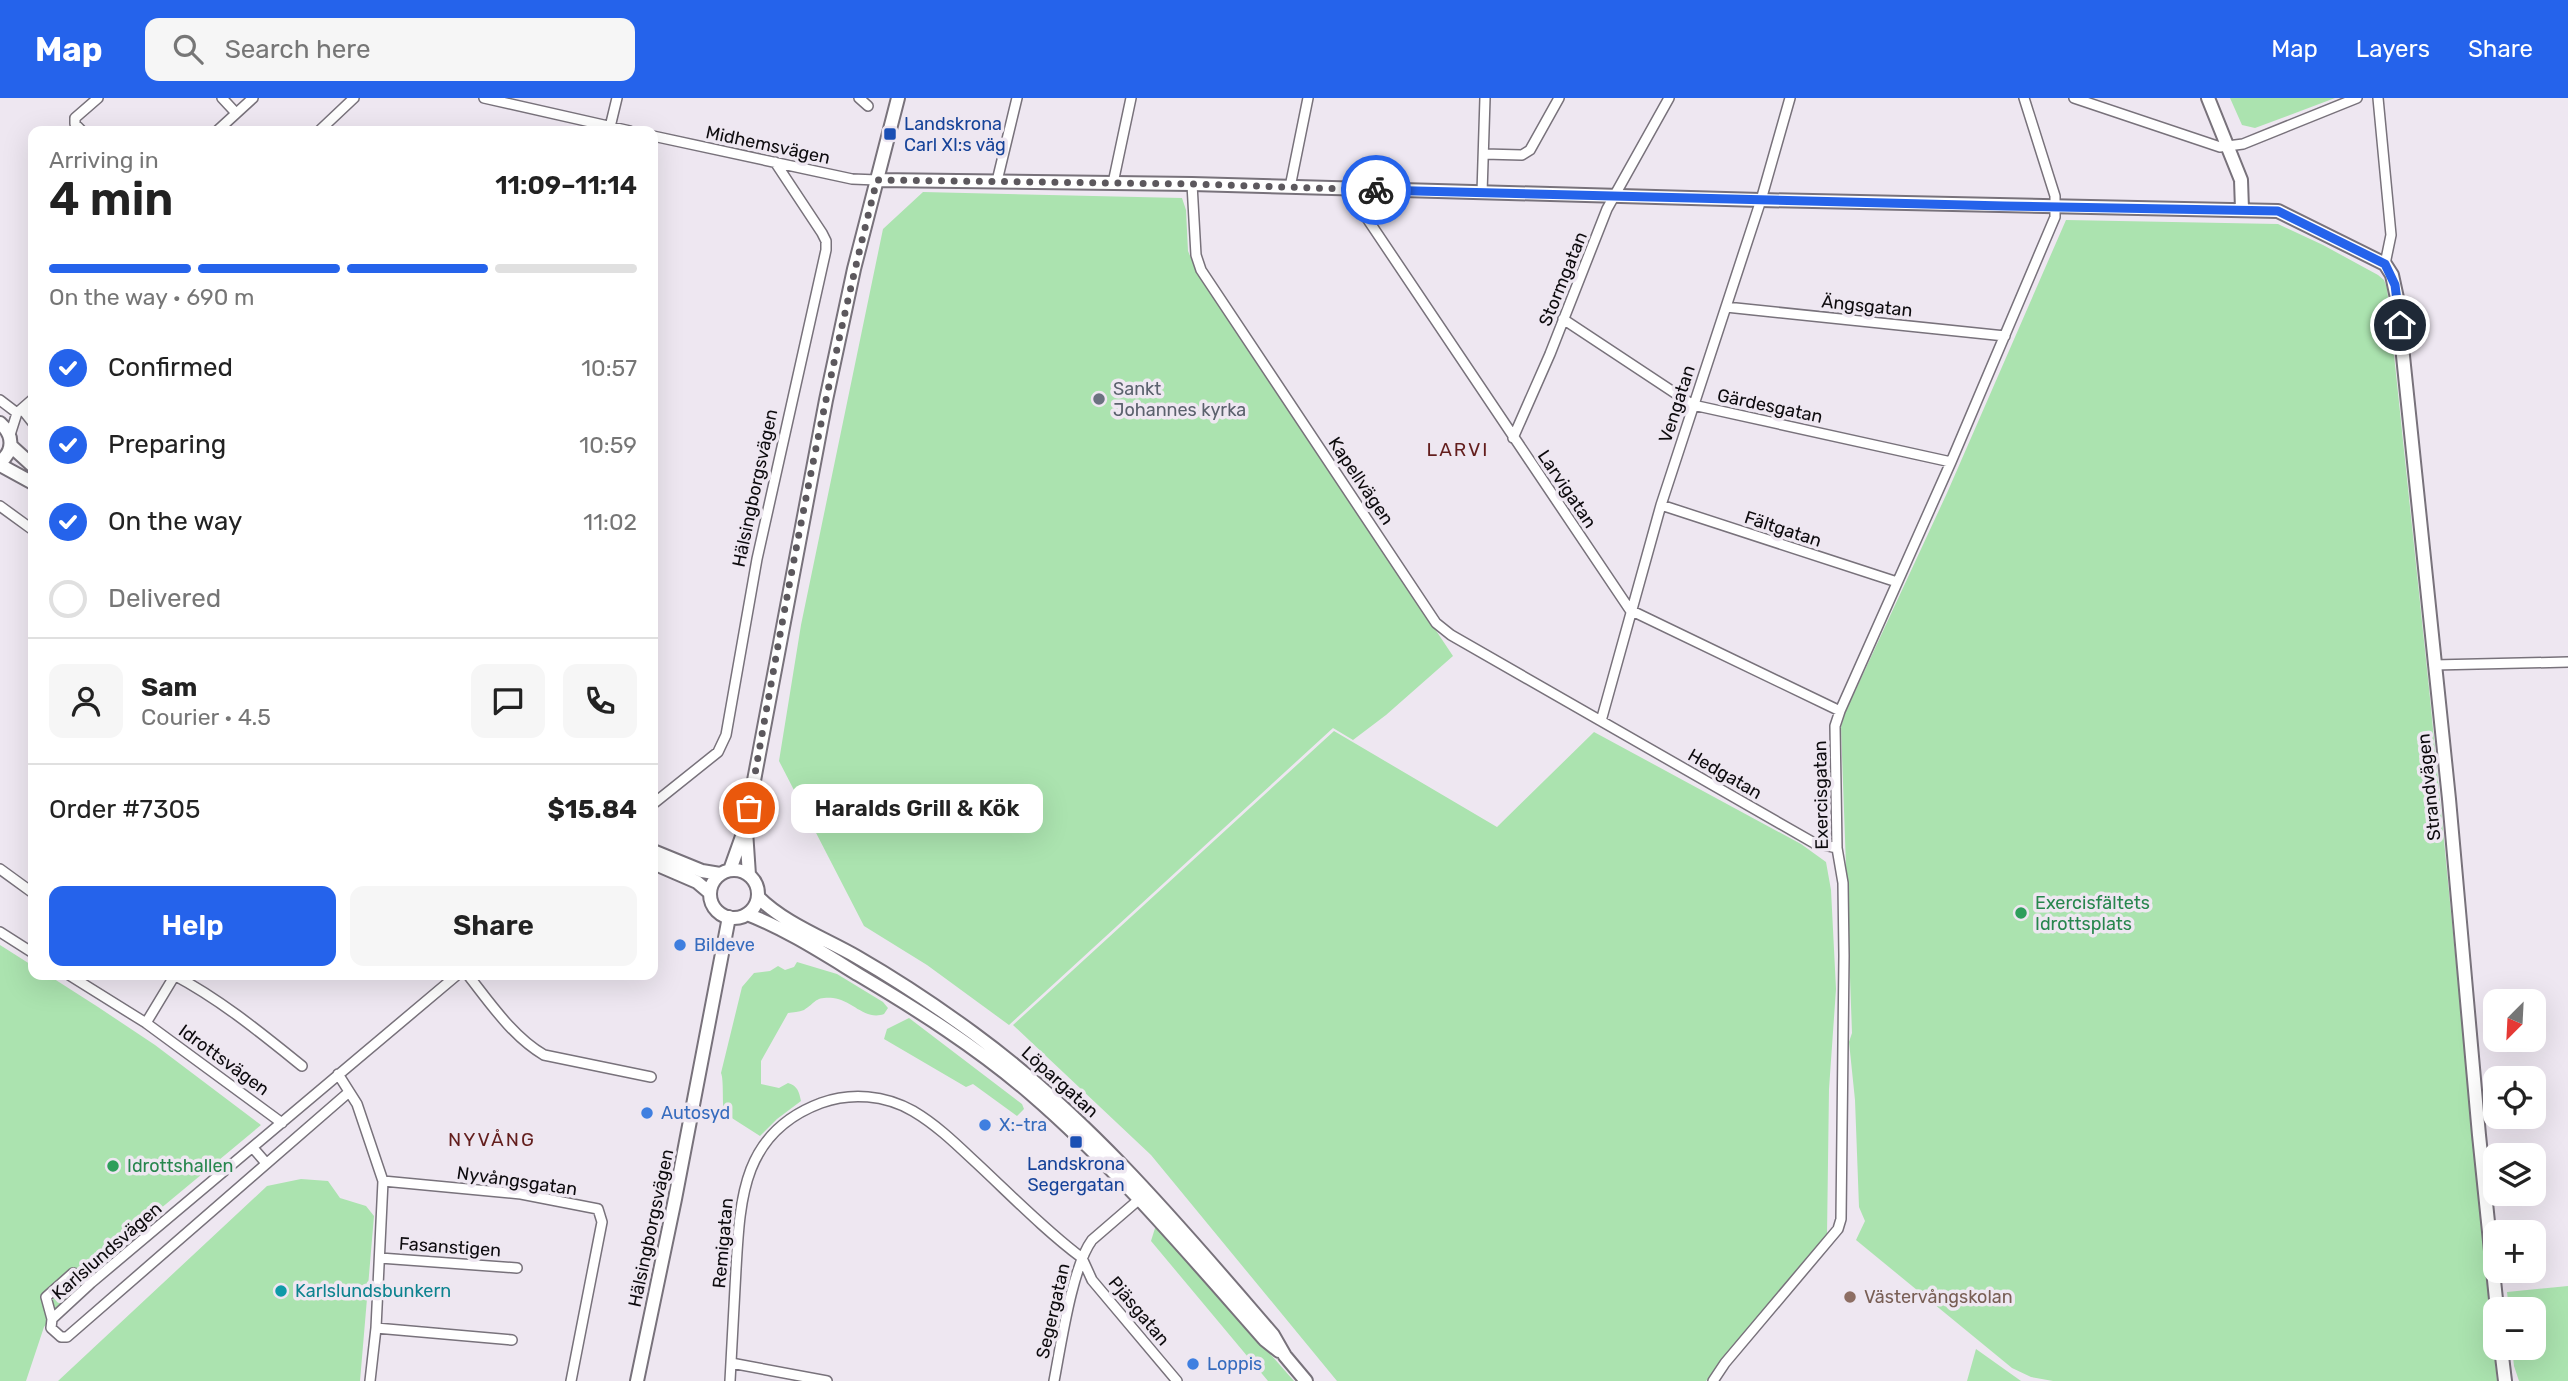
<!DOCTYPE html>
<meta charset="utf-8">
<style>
body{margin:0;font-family:Rubik,sans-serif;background:#f6f6f6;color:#222;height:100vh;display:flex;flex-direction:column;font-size:26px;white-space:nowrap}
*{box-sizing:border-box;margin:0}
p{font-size:23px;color:#767676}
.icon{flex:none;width:38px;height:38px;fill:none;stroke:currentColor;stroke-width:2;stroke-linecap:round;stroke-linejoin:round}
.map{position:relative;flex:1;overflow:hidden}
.panel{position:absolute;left:28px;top:28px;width:630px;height:854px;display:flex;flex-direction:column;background:#fff;border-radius:14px;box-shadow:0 7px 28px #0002}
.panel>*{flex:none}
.needle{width:46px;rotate:204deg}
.fabs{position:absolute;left:2483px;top:891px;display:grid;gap:14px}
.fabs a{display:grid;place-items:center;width:63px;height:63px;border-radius:14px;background:#fff;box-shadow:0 7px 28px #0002;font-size:35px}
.pin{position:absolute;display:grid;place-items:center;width:60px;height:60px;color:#fff;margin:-30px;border:4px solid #fff;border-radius:50%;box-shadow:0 2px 7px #0007}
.courier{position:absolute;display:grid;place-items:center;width:70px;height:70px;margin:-35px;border:5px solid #2563eb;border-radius:50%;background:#fff;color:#222;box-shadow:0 2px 9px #0007}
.bubble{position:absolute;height:49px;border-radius:14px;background:#fff;box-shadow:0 7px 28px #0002;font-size:23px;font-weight:600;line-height:49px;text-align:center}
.head em{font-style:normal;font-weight:600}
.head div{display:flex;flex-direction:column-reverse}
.head{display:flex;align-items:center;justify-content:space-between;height:119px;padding:0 21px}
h1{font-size:46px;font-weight:600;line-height:52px}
.bar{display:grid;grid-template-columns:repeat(4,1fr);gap:10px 7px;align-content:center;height:84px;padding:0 21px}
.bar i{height:9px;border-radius:5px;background:#e0e0e0}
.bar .selected{background:#2563eb}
.bar p{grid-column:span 4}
.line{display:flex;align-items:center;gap:18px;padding:0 21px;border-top:2px solid #e0e0e0}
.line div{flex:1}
.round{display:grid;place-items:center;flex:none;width:74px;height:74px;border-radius:14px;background:#f6f6f6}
ol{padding:0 21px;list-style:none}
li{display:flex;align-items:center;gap:21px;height:77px}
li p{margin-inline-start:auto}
li .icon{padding:7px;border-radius:50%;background:#2563eb;color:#fff;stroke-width:4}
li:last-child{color:#767676}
li i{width:38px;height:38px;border:4px solid #e0e0e0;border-radius:50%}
.cta{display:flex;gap:14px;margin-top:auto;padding:14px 21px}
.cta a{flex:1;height:80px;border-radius:14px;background:#2563eb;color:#fff;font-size:28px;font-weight:600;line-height:80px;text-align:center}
.cta a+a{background:#f6f6f6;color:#222}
header{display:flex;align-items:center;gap:42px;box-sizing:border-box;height:98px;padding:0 35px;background:#2563eb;color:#fff}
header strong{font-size:33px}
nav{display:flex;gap:38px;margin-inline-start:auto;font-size:24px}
.search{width:490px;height:63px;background:#f6f6f6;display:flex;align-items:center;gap:18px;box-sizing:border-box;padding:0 24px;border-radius:14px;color:#767676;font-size:26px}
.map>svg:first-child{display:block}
.green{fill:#abe3af}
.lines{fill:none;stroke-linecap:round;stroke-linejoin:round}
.street-casing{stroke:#78727b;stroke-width:12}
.secondary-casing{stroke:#78727b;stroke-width:16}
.street{stroke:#fff;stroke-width:9}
.secondary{stroke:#fff;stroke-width:12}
.done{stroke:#5c585d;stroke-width:7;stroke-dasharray:0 12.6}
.route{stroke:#2563eb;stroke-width:9}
.transit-dot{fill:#1a4fb4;stroke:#eee7f1;stroke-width:2.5}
.worship-dot{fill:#6b7280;stroke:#eee7f1;stroke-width:2.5}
.leisure-dot{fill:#2e9e5b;stroke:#eee7f1;stroke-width:2.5}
.shop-dot{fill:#3f7fe0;stroke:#eee7f1;stroke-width:2.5}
.culture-dot{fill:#0f9aa8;stroke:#eee7f1;stroke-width:2.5}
.education-dot{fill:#8d6e63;stroke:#eee7f1;stroke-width:2.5}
.labels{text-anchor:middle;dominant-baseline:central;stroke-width:7;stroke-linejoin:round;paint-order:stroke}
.transit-label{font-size:18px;fill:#164399;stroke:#eee7f1;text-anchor:start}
.street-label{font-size:18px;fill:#0d0b0e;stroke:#eee7f1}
.worship-label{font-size:18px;fill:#5b616d;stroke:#eee7f1;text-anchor:start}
.leisure-label{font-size:18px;fill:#27864d;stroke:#eee7f1;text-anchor:start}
.shop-label{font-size:18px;fill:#366cbe;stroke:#eee7f1;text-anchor:start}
.culture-label{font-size:18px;fill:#0d838f;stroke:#eee7f1;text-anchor:start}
.education-label{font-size:18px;fill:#785e54;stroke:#eee7f1;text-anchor:start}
.neighbourhood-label{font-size:19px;letter-spacing:2px;fill:#631e1d;stroke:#eee7f1}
</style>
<header>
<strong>Map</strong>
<div class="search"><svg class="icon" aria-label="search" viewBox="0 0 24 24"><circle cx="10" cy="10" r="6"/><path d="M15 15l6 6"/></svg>Search here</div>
<nav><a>Map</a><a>Layers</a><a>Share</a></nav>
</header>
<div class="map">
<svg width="2568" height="1283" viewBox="0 0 2568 1283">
<rect width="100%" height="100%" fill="#eee7f1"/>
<path class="green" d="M2230,0H2335L2255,30L2242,27Z
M923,94L1182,100L1186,112L1188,153L1197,174L1453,558L1386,617L1353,642L1333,630L1009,927L927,867L864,828L779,663L801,527L883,131Z
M2066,122L2278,126L2323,147L2378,177L2384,182L2387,190L2429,590L2497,1283H2053L2031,1279L2012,1270L1856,1142L1865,1123L1859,1109L1855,1002L1849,944L1852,935L1841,629L1845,615L1947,395Z
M1334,633L1497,729L1594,634L1801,746L1826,764L1831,792L1836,891L1829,991L1827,1137L1706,1283H1337L1151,1057L1013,927Z
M0,847L33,868V877H48L98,909L155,947L261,1027L101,1160L44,1229L26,1283H0Z
M797,864L837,876L883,904L888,910L884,916C865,923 852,902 833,900C814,899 817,904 804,912C799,914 793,914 788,915L761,963V986L779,990L788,985C798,988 799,994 801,1003L777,1021L760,1038L724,1015C722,1004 724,982 721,975L742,889L754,875L770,873L778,868L785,872L794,869Z
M909,920L1022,1006L1024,1011L1017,1018L973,986L966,989L884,941L887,931Z
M301,1081L328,1083L340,1100L366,1108L374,1118L360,1283H58L267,1088Z
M1156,1127L1294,1283H1268L1151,1143Z
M2568,1188V1283H2519L2514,1268L2512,1250H2534V1211H2509L2507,1194Z
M1976,1251L2021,1283H1967Z"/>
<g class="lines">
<defs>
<path id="street" d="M222,0L236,15
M484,0L630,33
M859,0L868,8
M2074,0L2220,49L2243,46L2357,0
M2378,0L2391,137L2385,166
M610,29L617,0
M82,33L75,26V20L98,0
M217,33L253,0
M319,33L354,0
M653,38L852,81L877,82
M1484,56L1522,57L1530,52L1559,0
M997,83L1017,0
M1113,85L1131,0
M1192,86L1196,157L1201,172L1436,525L1451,537L1814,745L1837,750
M1290,89L1308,0
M1353,91L1354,101L1630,512L1840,613
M1482,95L1485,0
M1726,209L2005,238
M1563,221L1693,307L1951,364
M0,302L17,315
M22,311L33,325
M10,337L17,315L33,301
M1513,340L1550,256L1607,111L1669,0
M1661,407L1897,484
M0,408L33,432
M2434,567L2568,564
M1601,623L1661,407L1761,102L1790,0
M653,706L718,654L726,637L757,461L826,152V143L822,135L775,64
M0,771L33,795
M0,834L33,855
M69,877L146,925L282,1025
M174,877C221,902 261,935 302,968
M468,877C490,905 513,939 544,957L651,979
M146,925L175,877
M338,976L357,1006L383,1083L376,1230L370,1283
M349,994L67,1239H61L51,1230L52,1221L91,1185L457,877
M253,1050L266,1065
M383,1083L521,1096L598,1111L602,1124L571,1283
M380,1160L517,1170
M52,1221L46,1199L73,1175L84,1178L91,1185
M376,1230L512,1242
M731,1265L827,1283
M730,1283C732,1246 734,1209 736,1171C740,1099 743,1034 821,1005C851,994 885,997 913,1013C935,1026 953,1043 971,1060C1007,1093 1042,1130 1082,1160L1092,1182L1177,1283
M1054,1283C1061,1247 1072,1169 1092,1142L1143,1098
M1713,1283L1725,1265L1838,1131L1841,1121L1844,858L1843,785L1837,750L1835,628L1840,613L1951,364L2055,119V98L2024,0"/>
<path id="secondary" d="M2208,0L2241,82L2242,111
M877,82L1192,86L1761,102L2278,113L2385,166L2392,177L2397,200L2449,701L2479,1037L2497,1211
M0,325C14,337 14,353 0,364
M11,348L33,368
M0,367L33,385
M746,733L749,777
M653,753L702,773L720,776
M653,765L697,784L710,795
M710 796a24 24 0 1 1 48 0a24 24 0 1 1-48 0Z
M730,772L745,730L826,302L854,171L898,0
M758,799C785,826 824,840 857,859C897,882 936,908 973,935C1088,1019 1180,1129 1273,1237L1285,1258L1306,1283
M747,816C786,831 823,855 859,877C918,912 978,950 1030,995C1116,1069 1190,1157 1265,1242L1279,1253
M2501,1250L2505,1283
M637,1283L675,1101L729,819"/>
</defs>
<use href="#street" class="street-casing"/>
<use href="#secondary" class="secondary-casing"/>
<use href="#street" class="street"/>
<use href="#secondary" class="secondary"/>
</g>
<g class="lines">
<path class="done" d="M749,710C786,500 824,289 877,82L1192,86L1376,92"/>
<path class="route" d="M1376,92L2004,108L2278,113L2385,166L2395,187L2400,227"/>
</g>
<g class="transit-dot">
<rect x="883" y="29" width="14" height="14" rx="3.5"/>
<rect x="1069" y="1037" width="14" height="14" rx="3.5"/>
</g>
<circle class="worship-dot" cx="1099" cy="301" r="7"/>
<g class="leisure-dot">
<circle cx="2021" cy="815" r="7"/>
<circle cx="113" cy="1068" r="7"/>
</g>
<g class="shop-dot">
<circle cx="680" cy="847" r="7"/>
<circle cx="647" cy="1015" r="7"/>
<circle cx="985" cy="1027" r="7"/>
<circle cx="1193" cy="1266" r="7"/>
</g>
<circle class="culture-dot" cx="281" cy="1193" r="7"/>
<circle class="education-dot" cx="1850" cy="1199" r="7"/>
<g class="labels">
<g class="transit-label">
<text x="904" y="26">Landskrona<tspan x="904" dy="21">Carl XI:s väg</tspan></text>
<text x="1076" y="1066" text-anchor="middle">Landskrona<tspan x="1076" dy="21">Segergatan</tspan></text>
</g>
<g class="street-label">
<text transform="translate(768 47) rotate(12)">Midhemsvägen</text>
<text transform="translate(1563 181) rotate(-68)">Stormgatan</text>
<text transform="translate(1867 208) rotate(6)">Ängsgatan</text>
<text transform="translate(1677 306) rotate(-72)">Vengatan</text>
<text transform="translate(1770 308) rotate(12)">Gärdesgatan</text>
<text transform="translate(1361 383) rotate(56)">Kapellvägen</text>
<text transform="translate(755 390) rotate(-78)">Hälsingborgsvägen</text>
<text transform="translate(1567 391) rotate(56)">Larvigatan</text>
<text transform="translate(1783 431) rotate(18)">Fältgatan</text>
<text transform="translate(1725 676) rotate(30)">Hedgatan</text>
<text transform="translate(2429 689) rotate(-96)">Strandvägen</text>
<text transform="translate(1821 697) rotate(-91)">Exercisgatan</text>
<text transform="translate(224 962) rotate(36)">Idrottsvägen</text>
<text transform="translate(1060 984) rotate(42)">Löpargatan</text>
<text transform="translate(517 1083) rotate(8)">Nyvångsgatan</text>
<text transform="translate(651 1130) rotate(-78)">Hälsingborgsvägen</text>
<text transform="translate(723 1145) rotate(-85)">Remigatan</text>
<text transform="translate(450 1149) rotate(4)">Fasanstigen</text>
<text transform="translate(107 1153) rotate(-41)">Karlslundsvägen</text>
<text transform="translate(1053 1213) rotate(-77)">Segergatan</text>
<text transform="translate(1139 1213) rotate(50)">Pjäsgatan</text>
</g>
<g class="worship-label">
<text x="1113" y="291">Sankt<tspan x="1113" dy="21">Johannes kyrka</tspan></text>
</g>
<g class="leisure-label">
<text x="2035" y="805">Exercisfältets<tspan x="2035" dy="21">Idrottsplats</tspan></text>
<text x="127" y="1068">Idrottshallen</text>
</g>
<g class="shop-label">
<text x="694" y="847">Bildeve</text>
<text x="661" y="1015">Autosyd</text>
<text x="999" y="1027">X:-tra</text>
<text x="1207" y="1266">Loppis</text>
</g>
<g class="culture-label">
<text x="295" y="1193">Karlslundsbunkern</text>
</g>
<g class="education-label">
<text x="1864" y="1199">Västervångskolan</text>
</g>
<g class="neighbourhood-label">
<text x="1458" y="351">LARVI</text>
<text x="492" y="1041">NYVÅNG</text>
</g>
</g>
</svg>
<div class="fabs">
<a><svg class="needle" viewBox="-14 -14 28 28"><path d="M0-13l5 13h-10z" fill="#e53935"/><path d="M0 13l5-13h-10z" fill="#767676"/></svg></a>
<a><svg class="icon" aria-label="locate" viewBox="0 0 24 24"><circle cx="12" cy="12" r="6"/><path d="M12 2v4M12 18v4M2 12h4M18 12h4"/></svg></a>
<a><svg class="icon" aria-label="layers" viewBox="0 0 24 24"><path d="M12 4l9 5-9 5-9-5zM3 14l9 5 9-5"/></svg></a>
<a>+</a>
<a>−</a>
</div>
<div class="pin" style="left:749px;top:710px;background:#ea580c"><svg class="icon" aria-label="bag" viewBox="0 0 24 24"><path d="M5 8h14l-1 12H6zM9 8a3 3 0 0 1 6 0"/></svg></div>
<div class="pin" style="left:2400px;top:227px;background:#1f2937"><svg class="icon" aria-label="home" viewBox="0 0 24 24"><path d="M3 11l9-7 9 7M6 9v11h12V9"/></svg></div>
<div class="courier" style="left:1376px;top:92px"><svg class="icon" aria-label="bike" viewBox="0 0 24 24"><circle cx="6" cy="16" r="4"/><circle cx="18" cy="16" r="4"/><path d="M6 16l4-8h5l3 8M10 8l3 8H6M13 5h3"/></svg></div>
<div class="bubble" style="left:791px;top:686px;width:252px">Haralds Grill &amp; Kök</div>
<section class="panel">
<div class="head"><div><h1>4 min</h1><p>Arriving in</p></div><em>11:09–11:14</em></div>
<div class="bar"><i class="selected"></i><i class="selected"></i><i class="selected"></i><i></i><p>On the way · 690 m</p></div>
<ol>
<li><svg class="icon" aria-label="check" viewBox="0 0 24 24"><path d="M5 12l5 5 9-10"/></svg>Confirmed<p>10:57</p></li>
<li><svg class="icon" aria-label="check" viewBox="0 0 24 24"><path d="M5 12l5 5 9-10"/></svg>Preparing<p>10:59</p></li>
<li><svg class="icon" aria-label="check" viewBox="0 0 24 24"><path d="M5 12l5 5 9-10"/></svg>On the way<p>11:02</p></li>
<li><i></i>Delivered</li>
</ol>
<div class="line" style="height:126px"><a class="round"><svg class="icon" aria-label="person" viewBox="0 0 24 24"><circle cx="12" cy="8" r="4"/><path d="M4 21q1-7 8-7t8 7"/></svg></a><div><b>Sam</b><p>Courier · 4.5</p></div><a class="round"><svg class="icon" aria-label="chat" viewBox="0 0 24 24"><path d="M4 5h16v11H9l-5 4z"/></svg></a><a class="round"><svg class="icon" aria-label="phone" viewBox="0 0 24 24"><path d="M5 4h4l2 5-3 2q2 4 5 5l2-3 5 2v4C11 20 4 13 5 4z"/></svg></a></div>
<div class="line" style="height:91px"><div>Order #7305</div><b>$15.84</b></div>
<div class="cta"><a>Help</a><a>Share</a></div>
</section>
</div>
